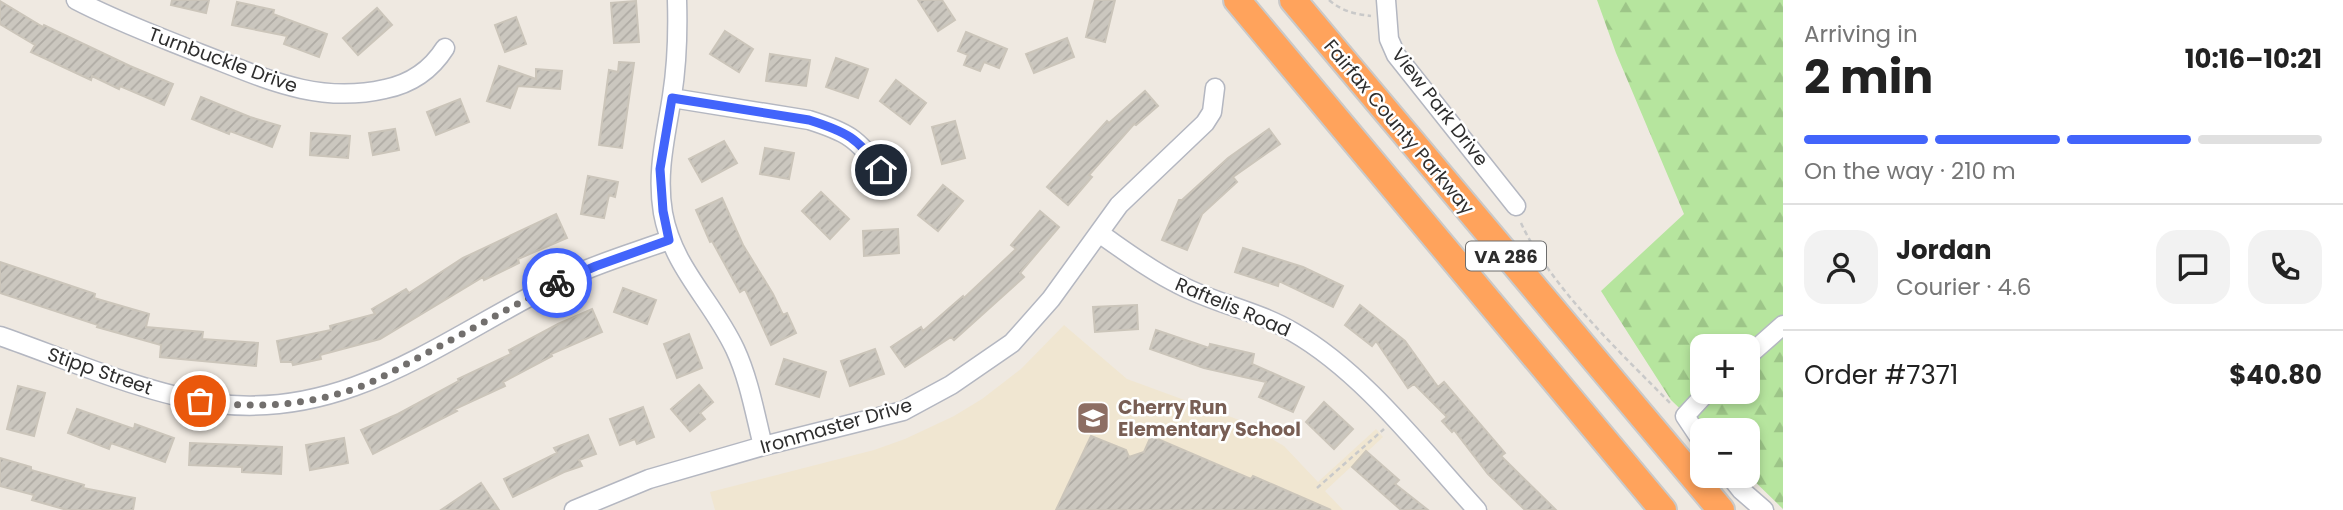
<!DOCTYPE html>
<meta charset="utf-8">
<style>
body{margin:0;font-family:Poppins,sans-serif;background:#f2f2f2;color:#222;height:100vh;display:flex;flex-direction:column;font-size:26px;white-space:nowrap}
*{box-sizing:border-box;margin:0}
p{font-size:23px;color:#767676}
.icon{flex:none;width:38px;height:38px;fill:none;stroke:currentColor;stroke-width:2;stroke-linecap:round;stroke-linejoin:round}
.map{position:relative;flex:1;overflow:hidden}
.side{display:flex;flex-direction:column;background:#fff;width:560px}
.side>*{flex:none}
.buttons{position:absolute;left:1690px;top:334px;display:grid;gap:14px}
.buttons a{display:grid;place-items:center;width:70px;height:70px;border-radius:14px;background:#fff;box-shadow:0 4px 10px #0003;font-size:35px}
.pin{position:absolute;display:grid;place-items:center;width:60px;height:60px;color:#fff;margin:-30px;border:4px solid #fff;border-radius:50%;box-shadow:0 2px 7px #0007}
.courier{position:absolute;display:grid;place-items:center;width:70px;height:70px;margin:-35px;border:5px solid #4264fb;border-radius:50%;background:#fff;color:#222;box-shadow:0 2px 9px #0007}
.overview em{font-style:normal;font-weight:700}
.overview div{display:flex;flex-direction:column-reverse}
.overview{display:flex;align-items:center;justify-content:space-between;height:119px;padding:0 21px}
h1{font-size:46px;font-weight:700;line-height:52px}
.bar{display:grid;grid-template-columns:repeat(4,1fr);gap:10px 7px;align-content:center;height:84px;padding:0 21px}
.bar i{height:9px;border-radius:5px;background:#e0e0e0}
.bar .current{background:#4264fb}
.bar p{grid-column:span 4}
.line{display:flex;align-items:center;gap:18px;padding:0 21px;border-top:2px solid #e0e0e0}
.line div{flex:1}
.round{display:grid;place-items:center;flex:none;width:74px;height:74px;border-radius:21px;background:#f2f2f2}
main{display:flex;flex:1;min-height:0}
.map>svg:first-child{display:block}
.education{fill:#f0e6d1}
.forest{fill:url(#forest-firs);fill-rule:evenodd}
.building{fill:url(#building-hatch);stroke:#cbc5ba;stroke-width:2}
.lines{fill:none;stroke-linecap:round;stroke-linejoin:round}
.minor-casing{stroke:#b4b7c1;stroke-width:21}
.highway-casing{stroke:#c9c9c9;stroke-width:30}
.path{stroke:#c9c9c9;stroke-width:2.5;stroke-dasharray:5 3.5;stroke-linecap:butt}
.minor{stroke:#fff;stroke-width:18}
.highway{stroke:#ffa35c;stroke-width:26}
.done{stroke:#726f6d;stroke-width:7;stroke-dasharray:0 12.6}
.route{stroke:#4264fb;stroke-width:9}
.labels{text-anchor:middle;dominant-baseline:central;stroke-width:5;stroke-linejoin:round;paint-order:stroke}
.shield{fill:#fff;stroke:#6d6d6d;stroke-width:2}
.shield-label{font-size:18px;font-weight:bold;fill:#2e2e2e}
.street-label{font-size:19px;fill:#2e2e2e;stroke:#fff}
.education-label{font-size:19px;font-weight:bold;fill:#785e54;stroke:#fff;text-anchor:start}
</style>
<main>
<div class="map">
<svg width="1783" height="510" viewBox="0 0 1783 510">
<defs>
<pattern id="forest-firs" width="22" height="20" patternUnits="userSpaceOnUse" patternTransform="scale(1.75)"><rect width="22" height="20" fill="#b6e59e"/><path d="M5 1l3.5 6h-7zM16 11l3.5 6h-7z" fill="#9dc588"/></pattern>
<pattern id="building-hatch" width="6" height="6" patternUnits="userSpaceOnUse" patternTransform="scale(1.75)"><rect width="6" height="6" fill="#cbc7bf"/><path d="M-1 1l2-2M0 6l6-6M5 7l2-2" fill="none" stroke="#afaba4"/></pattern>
</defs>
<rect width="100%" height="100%" fill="#efe9e1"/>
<path class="education" d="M1064,325L1127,379L1242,421L1284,446L1318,482L1376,429L1383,437L1325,491L1343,510H715L710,492L874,450L905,439L954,416L982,399L1021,369Z"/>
<path class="forest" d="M1597,0H1783V509L1748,475V430L1703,431L1671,400L1601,291L1684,214L1616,53ZM1703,346H1748V392H1703Z"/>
<path class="building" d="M172,0H209L206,13L171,5Z
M918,0H942L955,20L938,31Z
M1095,0H1115L1105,42L1086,37Z
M0,1L43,27L44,25L130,66L173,84L164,105L120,86L119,89L92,76L91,80L31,52L35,45L0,24Z
M636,1L639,42L614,43L611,3Z
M237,2L274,10L273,14L327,34L319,57L284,44L287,36L232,25Z
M377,8L392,25L358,55L343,38Z
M516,17L526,44L505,52L495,25Z
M725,31L753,49L739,72L710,54Z
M966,32L1007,49L999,68L984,62L980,71L964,65L968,55L958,51Z
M1067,38L1074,57L1034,73L1026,54Z
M770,54L810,60L806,86L766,81Z
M836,58L868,69L858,98L826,87Z
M619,62L634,63L622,148L599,145L609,70L618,72Z
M499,66L536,79V69L562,71L560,89L518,86L510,108L487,101Z
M896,80L926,103L910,124L880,101Z
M1145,91L1158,106L1136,125L1134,124L1089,175L1092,177L1068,205L1047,187L1107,121L1109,123Z
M201,97L250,117L280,126L272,147L230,131L229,134L192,119Z
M460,99L469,122L436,135L427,112Z
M955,121L965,158L942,164L932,127Z
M395,129L399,150L373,155L369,133Z
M1269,129L1280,144L1233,177L1237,182L1202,214L1187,250L1162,240L1179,200H1182L1228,158Z
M311,133L350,136L348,158L310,155Z
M724,141L737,163L702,182L689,159Z
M765,148L794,153L789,179L760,174Z
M588,176L618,182L615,197L609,195L604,218L581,214Z
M943,185L963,201L938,231L918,215Z
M821,192L849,219L830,239L802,211Z
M722,198L743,245L773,294L783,315L787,313L796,333L771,345L745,289L740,292L712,241L710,242L696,210Z
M1040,211L1059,227L1020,273L1024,277L954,340L951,337L905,367L891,347L921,327L923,331L963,296L964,298L1016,249L1011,245Z
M556,214L567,238L518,259L519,263L484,280L483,277L380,339L320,355L321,359L293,365L292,362H281L277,341L331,330L330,326L375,314L372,309L406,289L409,293L463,258Z
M898,229L899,253L864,256L863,231Z
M1243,248L1303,267L1343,286L1333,307L1279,281L1278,286L1235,272Z
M0,262L95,294L94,298L149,314L146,327L203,332L202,339L258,343L256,366L160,357L161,345L97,327L98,325L0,293Z
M623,288L656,300L647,324L614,312Z
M1137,305L1138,329L1095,332L1093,307Z
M1360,305L1405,341L1438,387L1444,382L1505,453L1501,456L1556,510H1525L1488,474L1454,430L1452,432L1442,421L1447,417L1414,384L1408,388L1376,341L1372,346L1345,325Z
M592,309L602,332L551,354L552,356L503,382L505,386L455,409L457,411L373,454L361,430L398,414L459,381L458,379L511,354L509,350L558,324Z
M1156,330L1209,348L1210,344L1254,354L1252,364L1304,387L1293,412L1259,397L1266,382L1204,368L1150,349Z
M689,334L702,368L677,378L664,344Z
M875,349L884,374L850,386L841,361Z
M784,359L826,372L819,397L776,384Z
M699,385L713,402L700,413L705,419L690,431L671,409Z
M18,386L45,393L34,436L7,429Z
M1324,402L1353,429L1334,449L1306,422Z
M643,407L654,437L637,444L635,439L620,445L610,419Z
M77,409L134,429L135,424L174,438L165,462L111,443L109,449L68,433Z
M588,435L596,454L579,460L582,466L564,472L513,497L504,479L557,453L554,448Z
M1091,436L1126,450L1129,457L1144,452L1151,436L1251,479L1253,476L1331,510H1056Z
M344,438L348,463L310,470L306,445Z
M190,443L282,447L281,474L242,472V467L189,465Z
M1366,451L1399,480L1395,484L1428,510H1401L1352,467Z
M0,458L31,467V470L84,485L83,488L135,498L133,510H67L32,500L34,495L0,486Z
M481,483L499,510H441Z"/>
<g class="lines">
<defs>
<path id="minor" d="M76,0C116,21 157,36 199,53C262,77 316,105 385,89C410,84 431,70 445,48
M677,0C678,32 677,64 672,96C666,136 656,172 663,213C673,268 712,300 735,349C749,379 755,414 763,446
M1386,0L1389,39L1396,55L1516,206
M672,98L809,120C847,132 857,138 881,170
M1099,233C1125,251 1151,271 1180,285C1216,304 1258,311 1293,332C1363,372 1422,450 1477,510
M0,336C66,359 143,393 212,403C347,422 446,337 560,281C595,264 633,253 669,240
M1748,356L1783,325
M1703,443L1685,416L1707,392
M1730,476L1741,490L1764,510
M574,510L649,479L763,446L903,411L951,385L1012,343L1051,299L1119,205L1205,123L1212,112L1215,88"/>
<path id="highway" d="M1237,0L1663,510
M1293,0L1721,510"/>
</defs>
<use href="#minor" class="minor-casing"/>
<use href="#highway" class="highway-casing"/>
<path class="path" d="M1329,0C1342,11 1354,14 1371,16
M1521,223C1551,288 1622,354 1672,405
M1317,488L1384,429"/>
<use href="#minor" class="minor"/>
<use href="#highway" class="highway"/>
</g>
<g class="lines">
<path class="done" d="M200,401C259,410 323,405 378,379C400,368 422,355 444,344C482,323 519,303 557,283"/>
<path class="route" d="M557,283L596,266L669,240L663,211L660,169L672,98L809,120C847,132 858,138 881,170"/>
</g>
<defs>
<symbol id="school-square" viewBox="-11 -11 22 22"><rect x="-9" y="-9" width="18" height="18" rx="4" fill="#8d6e63" stroke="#fff"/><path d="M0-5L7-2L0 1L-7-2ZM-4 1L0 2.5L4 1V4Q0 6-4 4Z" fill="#fff"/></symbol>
</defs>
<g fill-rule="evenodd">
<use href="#school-square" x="1074" y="399" width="38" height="38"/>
</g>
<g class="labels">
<rect class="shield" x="1466" y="241.5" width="80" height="29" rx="5"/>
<g class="shield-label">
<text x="1506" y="256">VA 286</text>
</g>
<g class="street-label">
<text transform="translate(223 60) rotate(20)">Turnbuckle Drive</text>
<text transform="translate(1440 107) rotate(52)">View Park Drive</text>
<text transform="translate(1399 127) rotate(50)">Fairfax County Parkway</text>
<text transform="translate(1233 307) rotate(23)">Raftelis Road</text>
<text transform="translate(100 371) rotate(19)">Stipp Street</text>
<text transform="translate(836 426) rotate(-16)">Ironmaster Drive</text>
</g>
<g class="education-label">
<text x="1118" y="407">Cherry Run<tspan x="1118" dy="22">Elementary School</tspan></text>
</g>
</g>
</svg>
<div class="buttons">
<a>+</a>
<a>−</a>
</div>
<div class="pin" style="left:200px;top:401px;background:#ea580c"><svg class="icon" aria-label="bag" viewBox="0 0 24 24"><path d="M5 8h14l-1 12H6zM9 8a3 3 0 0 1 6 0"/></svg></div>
<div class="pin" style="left:881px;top:170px;background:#1f2937"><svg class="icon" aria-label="home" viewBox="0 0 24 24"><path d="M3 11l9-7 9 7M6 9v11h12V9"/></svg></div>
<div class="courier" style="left:557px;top:283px"><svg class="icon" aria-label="bike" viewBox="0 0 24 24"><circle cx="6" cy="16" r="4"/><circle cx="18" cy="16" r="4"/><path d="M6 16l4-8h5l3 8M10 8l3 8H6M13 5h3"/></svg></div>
</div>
<section class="side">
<div class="overview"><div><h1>2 min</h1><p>Arriving in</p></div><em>10:16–10:21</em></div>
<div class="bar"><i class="current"></i><i class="current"></i><i class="current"></i><i></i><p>On the way · 210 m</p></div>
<div class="line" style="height:126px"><a class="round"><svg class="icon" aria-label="person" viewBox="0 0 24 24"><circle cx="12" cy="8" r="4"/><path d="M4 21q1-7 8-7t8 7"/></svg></a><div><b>Jordan</b><p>Courier · 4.6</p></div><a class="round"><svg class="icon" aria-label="chat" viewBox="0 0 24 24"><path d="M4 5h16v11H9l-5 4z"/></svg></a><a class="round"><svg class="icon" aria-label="phone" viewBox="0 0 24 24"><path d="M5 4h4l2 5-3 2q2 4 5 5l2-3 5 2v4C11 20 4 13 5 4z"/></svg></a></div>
<div class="line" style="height:91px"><div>Order #7371</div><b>$40.80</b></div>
</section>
</main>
